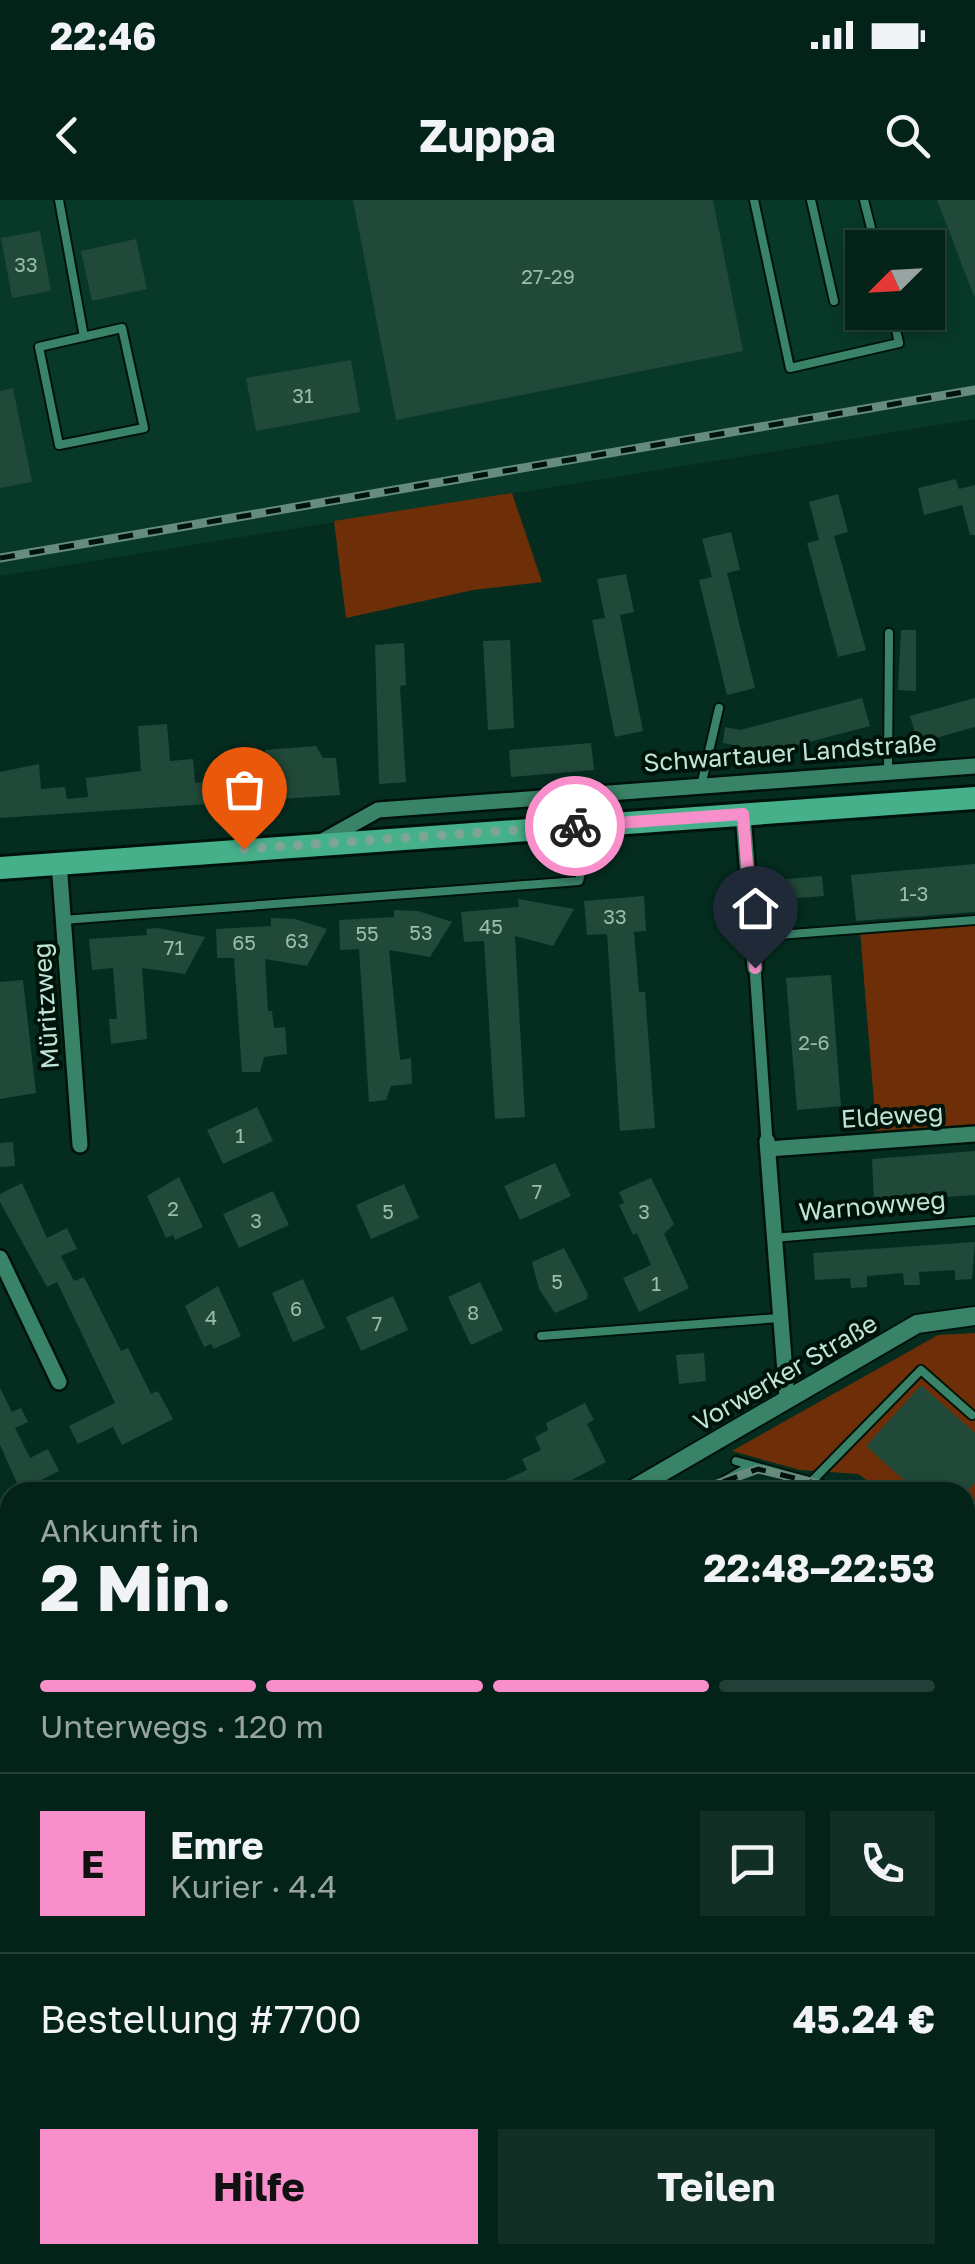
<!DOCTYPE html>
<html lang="de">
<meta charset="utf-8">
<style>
body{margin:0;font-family:"Golos Text",sans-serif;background:#112f25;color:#f1f3f6;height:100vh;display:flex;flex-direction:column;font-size:38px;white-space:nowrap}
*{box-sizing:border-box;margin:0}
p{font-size:32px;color:#97a4a2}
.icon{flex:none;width:55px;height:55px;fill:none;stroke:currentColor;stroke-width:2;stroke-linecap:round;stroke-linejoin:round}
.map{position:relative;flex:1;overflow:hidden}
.panel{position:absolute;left:0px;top:1282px;width:975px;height:782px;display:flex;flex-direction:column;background:#032218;border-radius:30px 30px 0 0;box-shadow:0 5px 15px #0003,0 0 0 2px #243f37}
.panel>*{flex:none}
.needle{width:65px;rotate:246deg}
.buttons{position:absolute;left:845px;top:30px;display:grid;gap:20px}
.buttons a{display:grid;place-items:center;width:100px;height:100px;border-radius:0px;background:#032218;box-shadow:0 5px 15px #0003,0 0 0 2px #243f37;font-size:50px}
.pin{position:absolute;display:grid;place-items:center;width:85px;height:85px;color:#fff;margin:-102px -42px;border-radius:50% 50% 50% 0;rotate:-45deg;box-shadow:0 0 10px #0007}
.pin .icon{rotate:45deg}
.courier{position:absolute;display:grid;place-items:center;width:100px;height:100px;margin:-50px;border:8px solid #f98fca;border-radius:50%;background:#fff;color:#222;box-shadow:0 2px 12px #0007}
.head em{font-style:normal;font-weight:700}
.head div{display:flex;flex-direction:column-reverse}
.head{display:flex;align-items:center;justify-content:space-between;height:170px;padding:0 40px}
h1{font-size:65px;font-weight:700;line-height:75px}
.bar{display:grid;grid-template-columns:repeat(4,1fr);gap:15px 10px;align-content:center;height:120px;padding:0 40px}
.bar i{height:12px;border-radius:8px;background:#243f37}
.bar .selected{background:#f98fca}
.bar p{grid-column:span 4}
.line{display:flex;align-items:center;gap:25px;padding:0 40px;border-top:2px solid #243f37}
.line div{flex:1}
.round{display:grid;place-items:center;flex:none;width:105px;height:105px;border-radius:0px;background:#112f25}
.action{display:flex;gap:20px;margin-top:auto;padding:20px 40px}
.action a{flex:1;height:115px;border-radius:0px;background:#f98fca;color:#111;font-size:40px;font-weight:700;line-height:115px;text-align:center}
.action a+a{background:#112f25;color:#f1f3f6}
.status{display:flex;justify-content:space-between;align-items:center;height:70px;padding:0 50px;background:#032218;direction:ltr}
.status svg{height:28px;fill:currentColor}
header{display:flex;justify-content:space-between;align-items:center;height:130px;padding:0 40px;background:#032218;font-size:45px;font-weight:700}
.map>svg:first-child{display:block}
.built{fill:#083828;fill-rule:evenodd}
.green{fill:#6e2f08}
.building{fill:#204939}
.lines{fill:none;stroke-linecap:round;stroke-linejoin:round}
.service-casing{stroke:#00130b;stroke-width:12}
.pedestrian-casing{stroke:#00130b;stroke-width:16}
.minor-casing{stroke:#00130b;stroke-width:20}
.tertiary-casing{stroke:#00130b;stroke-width:22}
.primary-casing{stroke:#00130b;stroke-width:28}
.service{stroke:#398368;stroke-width:8}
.pedestrian{stroke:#398368;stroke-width:11}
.minor{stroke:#398368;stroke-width:15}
.tertiary{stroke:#398368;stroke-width:18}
.primary{stroke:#46b08b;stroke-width:22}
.rail-casing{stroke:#668c7e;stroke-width:9}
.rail{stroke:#00130b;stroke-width:5;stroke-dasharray:15;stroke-linecap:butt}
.done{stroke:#7ea495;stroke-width:10;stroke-dasharray:0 18}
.route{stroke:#f98fca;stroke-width:12}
.labels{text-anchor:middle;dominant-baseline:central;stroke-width:8;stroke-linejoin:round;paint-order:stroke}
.number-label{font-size:20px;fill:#98bdad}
.street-label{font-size:25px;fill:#c0e4d4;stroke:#00130b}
</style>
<div class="status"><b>22:46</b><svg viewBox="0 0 49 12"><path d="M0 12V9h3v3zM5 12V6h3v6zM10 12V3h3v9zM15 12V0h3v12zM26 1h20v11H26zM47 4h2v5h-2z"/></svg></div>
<header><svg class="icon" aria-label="back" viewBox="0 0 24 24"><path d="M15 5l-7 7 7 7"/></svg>Zuppa<svg class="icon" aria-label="search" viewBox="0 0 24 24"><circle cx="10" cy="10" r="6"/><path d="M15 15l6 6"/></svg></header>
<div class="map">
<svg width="975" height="2064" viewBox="0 0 975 2064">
<rect width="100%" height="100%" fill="#042d20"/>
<path class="built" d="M0,0H975V219L0,376ZM862,48H928V112H862Z"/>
<path class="green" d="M512,293L542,382L473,390L346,418L334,321Z
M975,720V934L877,940L860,730Z
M975,1133V1358L965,1350V1292H884L858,1274L800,1270L732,1251L938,1135Z
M116,2055H203L213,2064H115Z
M745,2055H874L873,2064H744Z"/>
<path class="building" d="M353,0H713L743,151L396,220Z
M937,0H975V95L974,96Z
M40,31L51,91L12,98L1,38Z
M136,39L147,89L92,101L81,51Z
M351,160L360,212L256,231L246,178Z
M13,188L32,282L0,288V191Z
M956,279L959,289L975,285V335H970L962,305L924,315L918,288Z
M838,294L848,332L834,336L866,450L838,457L807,343L819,340L809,302Z
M731,332L740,370L727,373L755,488L727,495L699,380L712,377L702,339Z
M626,374L634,412L620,415L643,531L615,537L592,420L605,418L597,379Z
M901,430H916V491L898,490Z
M510,440L514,528L488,530L483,441Z
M404,443L406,485L400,486L406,582L379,584L375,445Z
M862,498L870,526L755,556L753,549L723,543L725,527L740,530Z
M975,498V527L918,543L910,516Z
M167,524L170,561L193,559L195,583L226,581L224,551L237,549L239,570L266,568L265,550L316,546L323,558H336L340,595L0,618V572L39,564L41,589L65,587L67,599L88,597L86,578L141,571L138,526Z
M591,543L594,570L511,577L509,550Z
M975,664V712L856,721L851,675Z
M822,676L824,696L764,701L763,681Z
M644,696L646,731L634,732L639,792H645L655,928L620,931L607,734L587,735L584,701Z
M518,699L574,709L553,746L515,736L525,917L495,919L484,741L464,742L461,712L519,707Z
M394,710L418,711L452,722L430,757L389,750L400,860L411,858L412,884L391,886L386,900L369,902L359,749L340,750L339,720L394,717Z
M271,718L295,719L327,729L307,766L265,759L268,811H272L274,828L285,827L287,854L264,857L260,872H242L234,758H217L216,729L271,726Z
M158,728L205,737L185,774L142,768L147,839L111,844L109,819H117L113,768L92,770L89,739L147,735L146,729Z
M831,775L841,906L797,910L786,778Z
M23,780L36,893L0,899V782Z
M257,907L273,941L223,964L207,930Z
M13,942L15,966L0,967V943Z
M975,951V995L874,1002L872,959Z
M555,963L571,996L520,1020L504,986Z
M179,977L203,1027L175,1040L173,1035L166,1038L147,996Z
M651,978L674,1024L664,1034L689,1088L639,1112L623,1078L651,1065L637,1033L633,1035L619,1005L624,1003L619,992Z
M22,983L47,1038L67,1028L77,1049L61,1056L74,1081L84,1077L121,1151L128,1148L151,1194L158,1191L173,1219L122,1245L113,1227L78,1244L69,1226L115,1203L57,1082L47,1087L0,1002V994Z
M404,984L419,1018L371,1039L356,1005Z
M273,991L289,1025L239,1048L223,1014Z
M975,1042L972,1079L955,1080V1070L919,1072L920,1085H904L903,1073L867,1076V1087L851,1088L850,1078L815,1080L813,1053Z
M564,1048L588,1094L587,1099L555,1113L539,1089L532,1062Z
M303,1079L325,1128L293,1142L272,1093Z
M480,1082L503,1130L471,1145L448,1097Z
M218,1086L241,1136L214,1149L211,1144L204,1147L185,1106Z
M393,1096L408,1130L361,1151L346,1117Z
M704,1153L706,1181L679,1184L676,1155Z
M921,1185L975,1233V1283L966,1292H917L866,1246Z
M0,1188L12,1212L21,1208L28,1222L15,1228L30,1258L48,1249L59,1271L39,1281L42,1288L34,1292H21L0,1245Z
M585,1203L594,1220L587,1224L606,1262L549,1292H479L527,1270L522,1259L541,1250L535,1237L548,1230L546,1223Z"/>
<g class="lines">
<defs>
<path id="service" d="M59,0L84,137
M754,0L790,168L899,143L892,112
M811,0L834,101
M864,0L876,48
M122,128L144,228L59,245L39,147Z
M888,572L889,433
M701,586L719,508
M63,720L579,681L584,662L583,628
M752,737L975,720
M773,1038L975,1021
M541,1136L779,1118
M736,1261L847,1292
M812,1281L921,1170L972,1215
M705,1292L750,1266
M965,1323L975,1312
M965,1364L975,1372
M965,1757L975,1763
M965,1801L975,1784
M965,1815L975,1821
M965,1929L975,1919"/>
<path id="pedestrian" d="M755,768L767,941"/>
<path id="minor" d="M743,614L755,768
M319,643L378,610L975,566
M59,662L80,945
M767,941L787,1198
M768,949L975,934
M0,1058L59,1182
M0,1704L10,1708
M224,2055L233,2064
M96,2064L100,2055"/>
<path id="tertiary" d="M628,1292L917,1124L975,1116
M0,1540L10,1553
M0,1603L10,1591"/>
<path id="primary" d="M0,668L975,598"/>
</defs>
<use href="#service" class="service-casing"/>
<use href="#pedestrian" class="pedestrian-casing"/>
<use href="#minor" class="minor-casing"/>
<use href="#tertiary" class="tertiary-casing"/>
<use href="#primary" class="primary-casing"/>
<use href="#service" class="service"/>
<use href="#pedestrian" class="pedestrian"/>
<use href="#minor" class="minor"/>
<use href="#tertiary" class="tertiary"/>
<use href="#primary" class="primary"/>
<defs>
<path id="rail" d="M0,358L975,190
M695,1292L758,1269L851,1292
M965,1356L975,1361"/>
</defs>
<use href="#rail" class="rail-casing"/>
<use href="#rail" class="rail"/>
</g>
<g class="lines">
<path class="done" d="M244,649L575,626"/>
<path class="route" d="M575,626L743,614L755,768"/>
</g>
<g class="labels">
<g class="number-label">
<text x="26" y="64">33</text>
<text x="548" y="76">27-29</text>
<text x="303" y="195">31</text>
<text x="914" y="693">1-3</text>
<text x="615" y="716">33</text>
<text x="491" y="726">45</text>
<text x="421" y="732">53</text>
<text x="367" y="733">55</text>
<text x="297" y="740">63</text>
<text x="244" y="742">65</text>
<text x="174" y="747">71</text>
<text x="814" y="842">2-6</text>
<text x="240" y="935">1</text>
<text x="537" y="991">7</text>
<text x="173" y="1008">2</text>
<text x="388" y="1011">5</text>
<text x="644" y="1011">3</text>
<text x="256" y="1020">3</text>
<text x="557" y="1081">5</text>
<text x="656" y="1083">1</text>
<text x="296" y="1108">6</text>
<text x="473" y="1112">8</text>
<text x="211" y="1117">4</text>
<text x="377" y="1123">7</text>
</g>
<g class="street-label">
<text transform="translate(790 552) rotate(-4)">Schwartauer Landstraße</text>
<text transform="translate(45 806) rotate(-94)">Müritzweg</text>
<text transform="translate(892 915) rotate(-4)">Eldeweg</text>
<text transform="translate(872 1005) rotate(-5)">Warnowweg</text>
<text transform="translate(785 1172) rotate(-30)">Vorwerker Straße</text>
</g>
</g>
</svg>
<div class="buttons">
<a><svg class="needle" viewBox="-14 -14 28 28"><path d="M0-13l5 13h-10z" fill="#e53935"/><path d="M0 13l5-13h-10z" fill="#97a4a2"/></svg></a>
</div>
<div class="pin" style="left:244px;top:649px;background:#ea580c"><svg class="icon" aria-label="bag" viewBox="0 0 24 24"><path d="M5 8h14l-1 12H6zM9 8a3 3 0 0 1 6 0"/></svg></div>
<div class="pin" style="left:755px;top:768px;background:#1f2937"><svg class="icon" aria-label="home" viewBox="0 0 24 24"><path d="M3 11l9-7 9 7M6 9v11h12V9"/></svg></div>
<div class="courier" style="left:575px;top:626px"><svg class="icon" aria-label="bike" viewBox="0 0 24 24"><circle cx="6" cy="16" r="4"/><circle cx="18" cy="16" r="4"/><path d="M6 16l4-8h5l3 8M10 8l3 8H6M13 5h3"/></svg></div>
<section class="panel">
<div class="head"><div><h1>2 Min.</h1><p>Ankunft in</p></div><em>22:48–22:53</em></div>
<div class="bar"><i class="selected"></i><i class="selected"></i><i class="selected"></i><i></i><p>Unterwegs · 120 m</p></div>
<div class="line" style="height:180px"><b class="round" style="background:#f98fca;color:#111">E</b><div><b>Emre</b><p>Kurier · 4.4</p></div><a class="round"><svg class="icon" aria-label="chat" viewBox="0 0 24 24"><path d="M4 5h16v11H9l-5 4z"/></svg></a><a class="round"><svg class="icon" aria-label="phone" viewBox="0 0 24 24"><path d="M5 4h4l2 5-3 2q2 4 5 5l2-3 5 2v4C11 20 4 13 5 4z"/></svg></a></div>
<div class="line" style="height:130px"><div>Bestellung #7700</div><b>45.24 €</b></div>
<div class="action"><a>Hilfe</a><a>Teilen</a></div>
</section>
</div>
